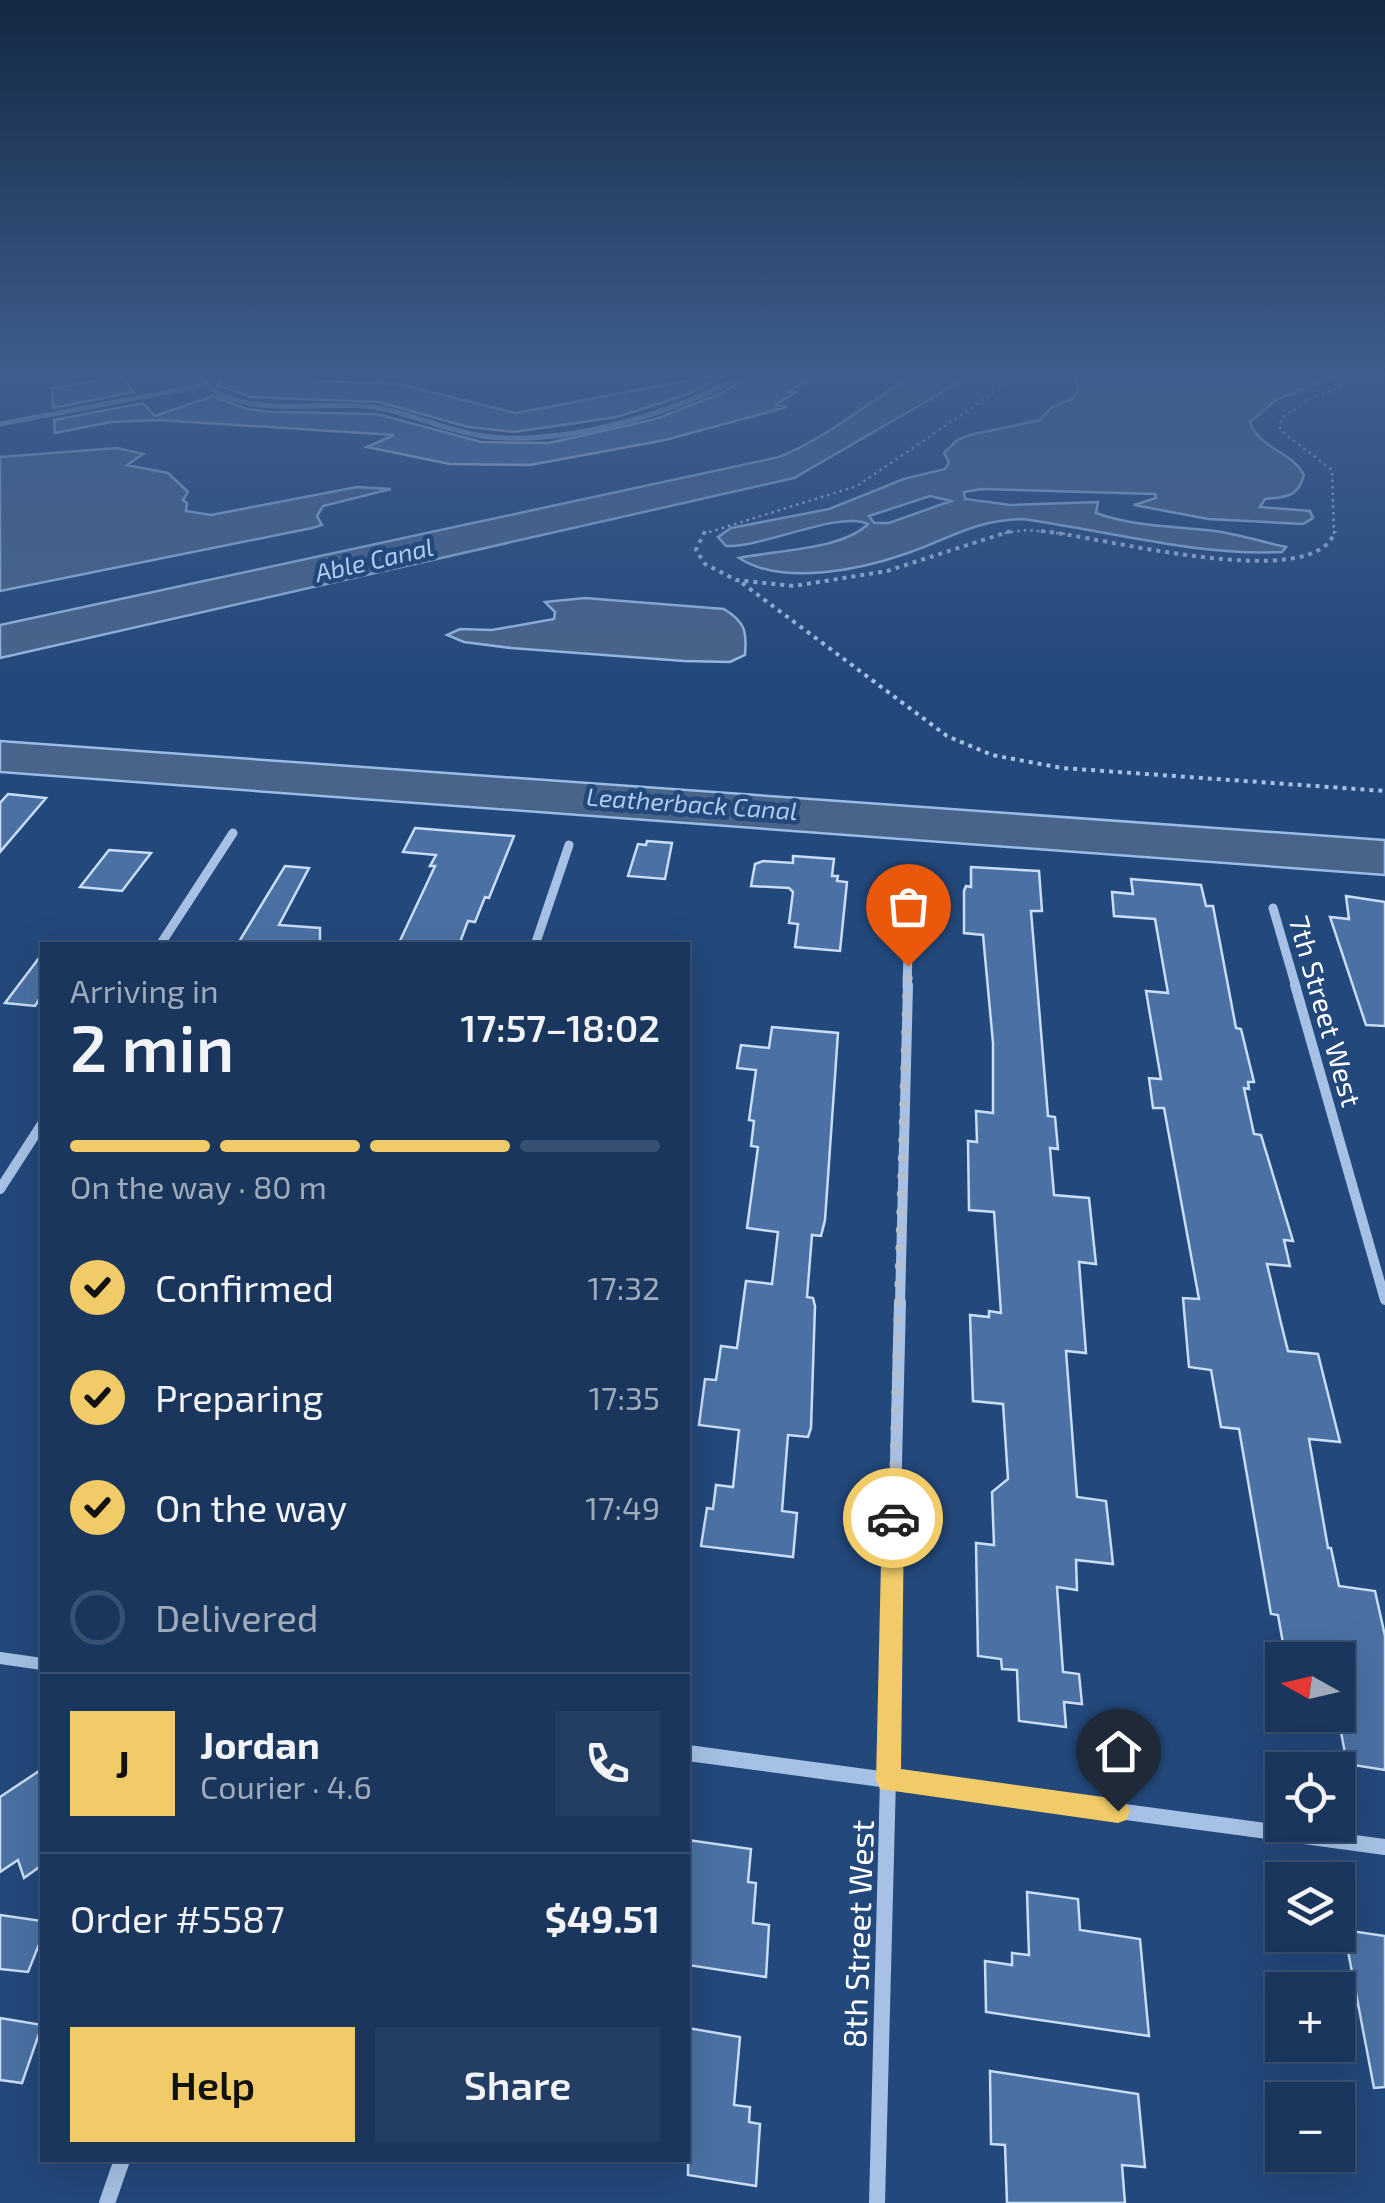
<!DOCTYPE html>
<meta charset="utf-8">
<style>
body{margin:0;font-family:"Exo 2",sans-serif;background:#233e62;color:#f1f3f6;height:100vh;display:flex;flex-direction:column;font-size:38px;white-space:nowrap}
*{box-sizing:border-box;margin:0}
p{font-size:32px;color:#9fabbb}
.icon{flex:none;width:55px;height:55px;fill:none;stroke:currentColor;stroke-width:2;stroke-linecap:round;stroke-linejoin:round}
.map{position:relative;flex:1;overflow:hidden}
.drawer{position:absolute;left:40px;top:942px;width:650px;height:1220px;display:flex;flex-direction:column;background:#1a365c;border-radius:0px;box-shadow:0 10px 40px #0002,0 0 0 2px #385072}
.drawer>*{flex:none}
.needle{width:65px;rotate:278deg}
.buttons{position:absolute;left:1265px;top:1642px;display:grid;gap:20px}
.buttons a{display:grid;place-items:center;width:90px;height:90px;border-radius:0px;background:#1a365c;box-shadow:0 10px 40px #0002,0 0 0 2px #385072;font-size:50px}
.pin{position:absolute;display:grid;place-items:center;width:85px;height:85px;color:#fff;margin:-102px -42px;border-radius:50% 50% 50% 0;rotate:-45deg;box-shadow:0 0 10px #0007}
.pin .icon{rotate:45deg}
.courier{position:absolute;display:grid;place-items:center;width:100px;height:100px;margin:-50px;border:8px solid #f0cb68;border-radius:50%;background:#fff;color:#222;box-shadow:0 2px 12px #0007}
.overview em{font-style:normal;font-weight:600}
.overview div{display:flex;flex-direction:column-reverse}
.overview{display:flex;align-items:center;justify-content:space-between;height:170px;padding:0 30px}
h1{font-size:65px;font-weight:600;line-height:75px}
.bar{display:grid;grid-template-columns:repeat(4,1fr);gap:15px 10px;align-content:center;height:120px;padding:0 30px}
.bar i{height:12px;border-radius:8px;background:#385072}
.bar .selected{background:#f0cb68}
.bar p{grid-column:span 4}
.line{display:flex;align-items:center;gap:25px;padding:0 30px;border-top:2px solid #385072}
.line div{flex:1}
.round{display:grid;place-items:center;flex:none;width:105px;height:105px;border-radius:0px;background:#233e62}
ol{padding:0 30px;list-style:none}
li{display:flex;align-items:center;gap:30px;height:110px}
li p{margin-inline-start:auto}
li .icon{padding:10px;border-radius:50%;background:#f0cb68;color:#111;stroke-width:4}
li:last-child{color:#9fabbb}
li i{width:55px;height:55px;border:5px solid #385072;border-radius:50%}
.cta{display:flex;gap:20px;margin-top:auto;padding:20px 30px}
.cta a{flex:1;height:115px;border-radius:0px;background:#f0cb68;color:#111;font-size:40px;font-weight:600;line-height:115px;text-align:center}
.cta a+a{background:#233e62;color:#f1f3f6}
.map>svg:first-child{display:block}
.water{fill:#49648a;stroke:#99bce6;stroke-width:2.5;fill-rule:evenodd}
.building{fill:#4b71a4;stroke:#c8dcf4;stroke-width:2.5}
.lines{fill:none;stroke-linecap:round;stroke-linejoin:round}
.path-far1{stroke:#a6c1e5;stroke-width:2.5;stroke-dasharray:2.5 4;stroke-linecap:butt}
.path{stroke:#a6c1e5;stroke-width:4;stroke-dasharray:4 5;stroke-linecap:butt}
.street-far4{stroke:#a6c1e5;stroke-width:5}
.street-far3{stroke:#a6c1e5;stroke-width:9}
.street-far2{stroke:#a6c1e5;stroke-width:10}
.street-far1{stroke:#a6c1e5;stroke-width:12}
.street{stroke:#a6c1e5;stroke-width:16}
.route{fill:#f0cb68}
.done{stroke:#b2bfd1;stroke-width:10;stroke-dasharray:0 18}
.labels{text-anchor:middle;dominant-baseline:central;stroke-width:9;stroke-linejoin:round;paint-order:stroke}
.far-water-label{font-size:25px;font-style:italic;fill:#b1cbed;stroke:#23487b}
.street-label{font-size:28px;fill:#fff;stroke:#23487b}
.near-street-label{font-size:32px;fill:#fff;stroke:#23487b}
</style>
<div class="map">
<svg width="1385" height="2203" viewBox="0 0 1385 2203">
<rect width="100%" height="100%" fill="#23487b"/>
<path class="water" d="M919,372H977L794,478L0,658V625L779,457C828,438 872,398 919,372Z
M1081,372H1345L1276,400L1250,422C1259,449 1292,451 1304,475C1298,497 1287,497 1265,499L1260,507L1310,511L1313,518L1303,524L1208,519L1134,505L1156,498L1155,494L981,489L964,492L965,499L1011,505L1098,502L1096,513C1135,527 1174,526 1215,531C1238,534 1262,542 1286,547L1282,552C1196,556 1108,531 1023,519C974,520 949,539 905,554C859,570 782,586 739,558C775,550 842,550 868,524C840,510 762,548 726,546L718,537L731,528L829,509L904,479L945,469L949,462L944,453L957,440L970,435L1040,420L1052,407L1072,399L1079,389L1076,380ZM930,496L951,501L889,523H874L869,516Z
M117,448L143,454L127,465L168,473L188,492L183,500L187,503L186,511L211,515L357,487L391,489L323,506L317,516L322,525L312,528L0,591V457Z
M585,598L724,609C745,622 747,631 745,655L730,662L684,661L511,648L464,642L447,635L460,629L492,630L554,619L555,612L545,602Z
M0,741L1385,840V875L0,772Z"/>
<path class="building" d="M224,372H324L315,381L398,384L516,413L733,372L686,395L617,417L514,432L468,427L379,402L250,397L218,385Z
M753,372H822L789,391L796,392L775,405L787,407L665,440L530,465L450,464L367,447L394,435L158,420L111,422L55,433L54,420L143,403L155,416L212,396L247,409L272,412L377,414L481,442L549,443L656,419L722,393Z
M121,377L134,392L53,408L52,388Z
M8,794L46,798L0,852V803Z
M415,828L514,836L489,898L485,897L475,922L468,921L459,945H398L435,866H430L436,855L403,852Z
M647,841L672,843L665,879L628,876L638,844L646,845Z
M109,850L151,853L122,891L80,887Z
M793,856L834,859L832,876H838L837,881L847,882L840,951L795,947L798,924L789,923L793,892L789,888L751,886L755,864L763,861L793,863Z
M285,866L309,868L279,925L320,928V945H237Z
M971,867L1039,871L1042,911H1031L1048,1116L1055,1117L1058,1149L1050,1148L1054,1195L1089,1198L1096,1264L1079,1262L1086,1353L1066,1351L1077,1497L1106,1501L1113,1564L1076,1560L1077,1590L1057,1587L1063,1672L1079,1674L1082,1704L1064,1702L1066,1727L1019,1721L1017,1670L1002,1669L1001,1659L978,1656L976,1543L994,1545L992,1492L1008,1479L1003,1404L973,1401L970,1315L989,1317V1311L1001,1313L994,1212L969,1210L968,1141L977,1142L976,1111L993,1113V1043L983,935L964,933V891L966,886L971,887Z
M1131,879L1201,885L1206,906H1213L1236,1028L1241,1029L1254,1082H1248L1249,1089L1244,1088L1254,1134L1261,1135L1293,1241L1284,1240L1290,1266L1267,1264L1281,1323L1288,1351L1318,1354L1340,1442L1309,1439L1328,1548H1331L1339,1586L1375,1591L1385,1636V1770L1347,1764L1338,1716V1660H1286L1278,1615L1271,1614L1239,1429L1221,1427L1211,1370L1189,1367L1183,1298L1199,1299L1164,1108H1153L1149,1078L1161,1079L1146,991L1168,993L1155,919L1114,916L1112,892L1133,894Z
M1346,896L1385,902V1026L1366,1025L1330,917L1349,919Z
M42,954V995L35,1006L5,1003Z
M772,1027L838,1033L825,1220L821,1236L812,1235L807,1297L813,1298L815,1306L811,1428L808,1437L788,1435L782,1511L797,1513L793,1557L701,1546L707,1508L713,1509L716,1485L733,1487L739,1430L699,1425L705,1379L716,1380L721,1346L737,1348L746,1281L772,1284L778,1232L747,1228L758,1147L751,1146L754,1121L749,1120L756,1070L737,1068L741,1045L769,1048Z
M42,1769V1865L24,1878L18,1860L0,1872V1797Z
M688,1840L751,1849L748,1882L756,1883L753,1923L769,1925L766,1977L688,1965Z
M1027,1892L1078,1899L1080,1930L1140,1939L1149,2036L986,2012L985,1961L1012,1965V1953L1029,1955Z
M0,1915L42,1921V1937L28,1972L0,1969Z
M1344,1930L1385,1936V2087L1374,2088Z
M0,2018L42,2025L22,2083L0,2080Z
M688,2028L740,2037L734,2105L750,2107L749,2122L760,2124L756,2186L688,2175Z
M990,2071L1138,2094L1145,2167L1122,2165L1125,2203H1007L1005,2145L991,2144Z"/>
<g class="lines">
<path class="path-far1" d="M703,534L857,486L1024,372
M998,534L1027,530L1067,534
M1334,534L1332,470L1285,434L1280,428L1281,418L1313,398L1375,372"/>
<path class="path" d="M705,531L696,550L705,564L736,580L794,586L887,571L1011,531
M1041,531C1095,535 1316,596 1335,531
M742,583L947,736L992,755L1062,768L1385,791"/>
<path class="street-far4" d="M198,372C222,421 317,402 363,406C404,409 441,430 482,436C563,447 678,413 747,372
M0,424L205,385"/>
<path class="street-far3" d="M1273,908L1296,987
M160,945L233,833
M535,945L569,845
M907,987L910,887"/>
<path class="street-far2" d="M1295,985L1385,1300
M0,1189L42,1124
M900,1304L908,985"/>
<path class="street-far1" d="M0,1658L42,1664
M890,1703L900,1302"/>
<path class="street" d="M688,1753L1385,1847
M107,2203L122,2160
M877,2203L890,1701"/>
</g>
<linearGradient id="sky" x2="0" y2="1"><stop stop-color="#132844"/><stop offset="0.55" stop-color="#3f5e8d"/><stop offset="1" stop-color="#3f5e8d" stop-opacity="0"/></linearGradient>
<rect width="1385" height="681" fill="url(#sky)"/>
<path class="route" d="M893,1508L904,1518L901,1769L1118,1799L1126,1802L1130,1811L1126,1820L1118,1823L880,1789L876,1780L882,1518Z"/>
<g class="lines">
<path class="done" d="M893,1518L908,966"/>
</g>
<g class="labels">
<g class="far-water-label">
<text transform="translate(374 559) rotate(-13)">Able Canal</text>
<text transform="translate(692 803) rotate(4)">Leatherback Canal</text>
</g>
<g class="street-label">
<text transform="translate(1326 1011) rotate(74)">7th Street West</text>
</g>
<g class="near-street-label">
<text transform="translate(857 1934) rotate(-88)">8th Street West</text>
</g>
</g>
</svg>
<div class="buttons">
<a><svg class="needle" viewBox="-14 -14 28 28"><path d="M0-13l5 13h-10z" fill="#e53935"/><path d="M0 13l5-13h-10z" fill="#9fabbb"/></svg></a>
<a><svg class="icon" aria-label="locate" viewBox="0 0 24 24"><circle cx="12" cy="12" r="6"/><path d="M12 2v4M12 18v4M2 12h4M18 12h4"/></svg></a>
<a><svg class="icon" aria-label="layers" viewBox="0 0 24 24"><path d="M12 4l9 5-9 5-9-5zM3 14l9 5 9-5"/></svg></a>
<a>+</a>
<a>−</a>
</div>
<div class="pin" style="left:908px;top:966px;background:#ea580c"><svg class="icon" aria-label="bag" viewBox="0 0 24 24"><path d="M5 8h14l-1 12H6zM9 8a3 3 0 0 1 6 0"/></svg></div>
<div class="pin" style="left:1118px;top:1811px;background:#1f2937"><svg class="icon" aria-label="home" viewBox="0 0 24 24"><path d="M3 11l9-7 9 7M6 9v11h12V9"/></svg></div>
<div class="courier" style="left:893px;top:1518px"><svg class="icon" aria-label="car" viewBox="0 0 24 24"><path d="M5 17H2v-5l4-1 3-4h7l3 4 3 1v5h-3M9 17h6M6 11h13"/><circle cx="7" cy="17" r="2"/><circle cx="17" cy="17" r="2"/></svg></div>
<section class="drawer">
<div class="overview"><div><h1>2 min</h1><p>Arriving in</p></div><em>17:57–18:02</em></div>
<div class="bar"><i class="selected"></i><i class="selected"></i><i class="selected"></i><i></i><p>On the way · 80 m</p></div>
<ol>
<li><svg class="icon" aria-label="check" viewBox="0 0 24 24"><path d="M5 12l5 5 9-10"/></svg>Confirmed<p>17:32</p></li>
<li><svg class="icon" aria-label="check" viewBox="0 0 24 24"><path d="M5 12l5 5 9-10"/></svg>Preparing<p>17:35</p></li>
<li><svg class="icon" aria-label="check" viewBox="0 0 24 24"><path d="M5 12l5 5 9-10"/></svg>On the way<p>17:49</p></li>
<li><i></i>Delivered</li>
</ol>
<div class="line" style="height:180px"><b class="round" style="background:#f0cb68;color:#111">J</b><div><b>Jordan</b><p>Courier · 4.6</p></div><a class="round"><svg class="icon" aria-label="phone" viewBox="0 0 24 24"><path d="M5 4h4l2 5-3 2q2 4 5 5l2-3 5 2v4C11 20 4 13 5 4z"/></svg></a></div>
<div class="line" style="height:130px"><div>Order #5587</div><b>$49.51</b></div>
<div class="cta"><a>Help</a><a>Share</a></div>
</section>
</div>
